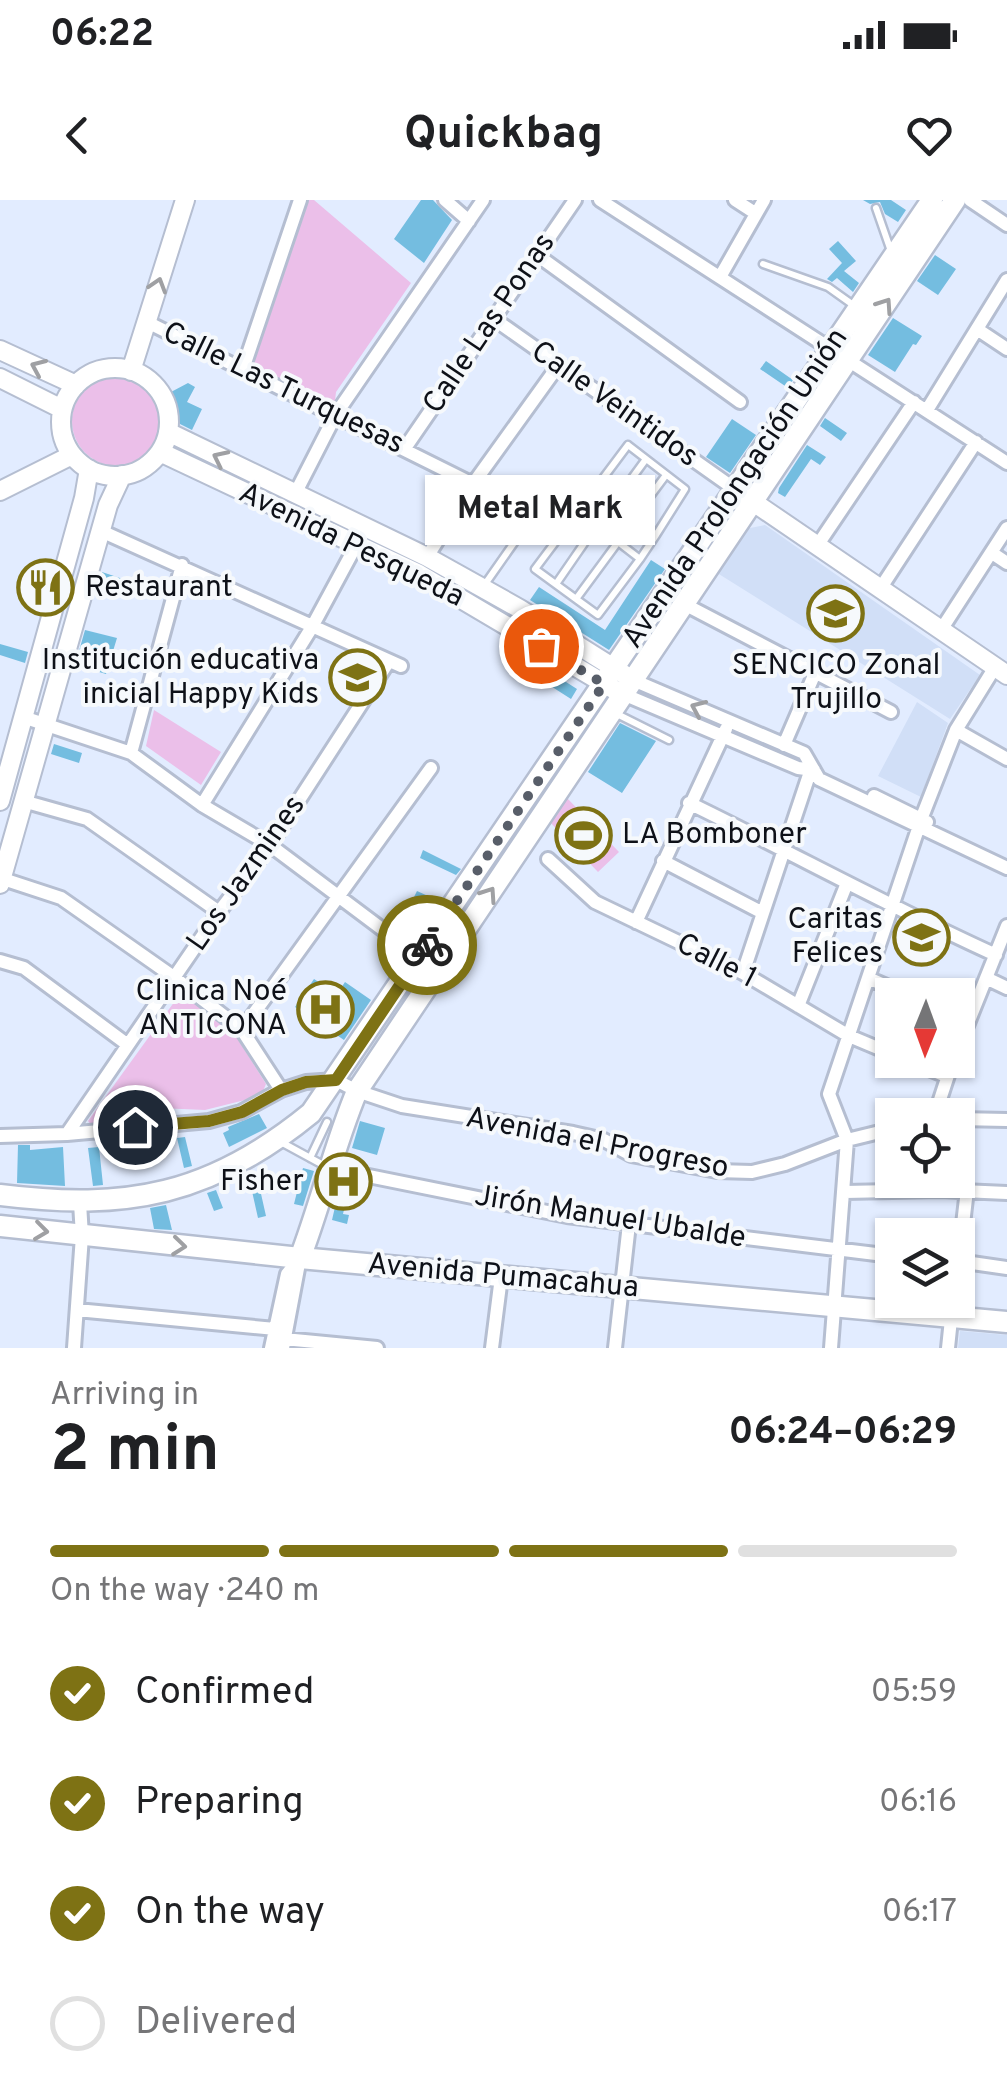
<!DOCTYPE html>
<meta charset="utf-8">
<style>
body{margin:0;font-family:Overpass,sans-serif;background:#f2f2f2;color:#202124;height:100vh;display:flex;flex-direction:column;font-size:38px;white-space:nowrap}
*{box-sizing:border-box;margin:0}
p{font-size:32px;color:#757577}
.icon{flex:none;width:55px;height:55px;fill:none;stroke:currentColor;stroke-width:2;stroke-linecap:round;stroke-linejoin:round}
.map{position:relative;height:1148px;overflow:hidden}
.drawer{display:flex;flex-direction:column;background:#fff;flex:1}
.drawer>*{flex:none}
.needle{width:65px;rotate:181deg}
.buttons{position:absolute;left:875px;top:778px;display:grid;gap:20px}
.buttons a{display:grid;place-items:center;width:100px;height:100px;border-radius:0px;background:#fff;box-shadow:0 2px 8px #0004;font-size:50px}
.pin{position:absolute;display:grid;place-items:center;width:85px;height:85px;color:#fff;margin:-42px;border:5px solid #fff;border-radius:50%;box-shadow:0 2px 10px #0007}
.courier{position:absolute;display:grid;place-items:center;width:100px;height:100px;margin:-50px;border:8px solid #7e7214;border-radius:50%;background:#fff;color:#222;box-shadow:0 2px 12px #0007}
.bubble{position:absolute;height:70px;border-radius:0px;background:#fff;box-shadow:0 2px 8px #0004;font-size:32px;font-weight:700;line-height:70px;text-align:center}
.summary em{font-style:normal;font-weight:700}
.summary div{display:flex;flex-direction:column-reverse}
.summary{display:flex;align-items:center;justify-content:space-between;height:170px;padding:0 50px}
h1{font-size:65px;font-weight:700;line-height:75px}
.bar{display:grid;grid-template-columns:repeat(4,1fr);gap:15px 10px;align-content:center;height:120px;padding:0 50px}
.bar i{height:12px;border-radius:8px;background:#e0e0e0}
.bar .on{background:#7e7214}
.bar p{grid-column:span 4}
ol{padding:0 50px;list-style:none}
li{display:flex;align-items:center;gap:30px;height:110px}
li p{margin-inline-start:auto}
li .icon{padding:10px;border-radius:50%;background:#7e7214;color:#fff;stroke-width:4}
li:last-child{color:#757577}
li i{width:55px;height:55px;border:5px solid #e0e0e0;border-radius:50%}
.status{display:flex;justify-content:space-between;align-items:center;height:70px;padding:0 50px;background:#fff;direction:ltr}
.status svg{height:28px;fill:currentColor}
header{display:flex;justify-content:space-between;align-items:center;height:130px;padding:0 50px;background:#fff;font-size:45px;font-weight:700}
.map>svg:first-child{display:block}
.built{fill:#d1dff7}
.green{fill:#ebbfe9}
.building{fill:#74bde0}
.lines{fill:none;stroke-linecap:round;stroke-linejoin:round}
.lane-casing{stroke:#b5bed1;stroke-width:11}
.street-casing{stroke:#b5bed1;stroke-width:18}
.secondary-casing{stroke:#b5bed1;stroke-width:22}
.primary-casing{stroke:#b5bed1;stroke-width:25}
.lane{stroke:#fff;stroke-width:6}
.street{stroke:#fff;stroke-width:12}
.secondary{stroke:#fff;stroke-width:18}
.primary{stroke:#fff;stroke-width:20}
.oneway{stroke:#9fa0a3}
.done{stroke:#585e69;stroke-width:10;stroke-dasharray:0 18}
.route{stroke:#7e7214;stroke-width:12}
.labels{text-anchor:middle;dominant-baseline:central;stroke-width:8;stroke-linejoin:round;paint-order:stroke}
.street-label{font-size:30px;fill:#0e1118;stroke:#f6f9fc}
.poi-label{font-size:30px;fill:#0e1118;stroke:#f6f9fc;text-anchor:end}
</style>
<div class="status"><b>06:22</b><svg viewBox="0 0 49 12"><path d="M0 12V9h3v3zM5 12V6h3v6zM10 12V3h3v9zM15 12V0h3v12zM26 1h20v11H26zM47 4h2v5h-2z"/></svg></div>
<header><svg class="icon" aria-label="back" viewBox="0 0 24 24"><path d="M15 5l-7 7 7 7"/></svg>Quickbag<svg class="icon" aria-label="heart" viewBox="0 0 24 24"><path d="M12 20l-8-8c-3-5 5-10 8-4 3-6 11-1 8 4z"/></svg></header>
<div class="map">
<svg width="1007" height="1148" viewBox="0 0 1007 1148">
<rect width="100%" height="100%" fill="#e2ecff"/>
<path class="built" d="M765,325L980,475L950,519L714,371L740,330Z
M917,502L948,523L921,597L878,576Z
M960,1131L1007,1135V1148H958Z"/>
<path class="green" d="M307,0H314L411,83L336,192L335,201L327,205L321,199L257,170L252,164Z
M72 221a45 45 0 1 1 90 0a45 45 0 1 1-90 0Z
M154,510L221,552L201,585L146,546Z
M567,598L619,652L598,672L546,618Z
M180,794L231,828L266,884L261,896L205,910L159,908L92,926L88,921Z"/>
<path class="building" d="M421,0H433L452,20L424,63L394,39Z
M863,0H891L906,10L898,22L885,14L880,2L870,4Z
M838,41L856,61L844,71L859,83L853,92L837,78L832,82L827,79L842,63L829,49Z
M935,55L956,69L938,95L917,81Z
M893,118L922,136L916,145L913,144L895,172L868,155Z
M766,161L793,180L788,188L760,169Z
M188,183L195,187L187,202L202,209L192,230L180,224L171,192Z
M825,218L847,233L841,241L820,226Z
M732,219L756,235L730,273L706,257Z
M807,245L826,257L820,265L811,259L785,297L778,293L779,288Z
M651,360L665,369L609,450L530,400L539,387L605,430Z
M102,372L129,381L125,393L98,385Z
M30,378L48,382L45,393L27,388Z
M85,430L117,438L106,474L75,465Z
M0,444L28,452L25,463L0,455Z
M508,445L577,489L571,499L502,455Z
M620,523L656,541L622,593L588,572Z
M54,544L82,553L79,563L51,554Z
M423,650L461,669L456,675L420,658Z
M417,691L439,701L433,709L413,699Z
M406,709L418,718L408,721L407,735L395,726Z
M314,779L337,794L345,782L371,800L344,840L295,807Z
M259,914L267,928L229,947L223,933L229,930L228,927Z
M360,921L385,928L377,955L352,948Z
M185,937L192,966L184,968L177,938Z
M18,945H30V950L63,947L65,986L17,983Z
M99,947L103,985L93,986L88,948Z
M303,968L314,971L303,1006L294,1004Z
M257,976L266,1016L258,1018L249,978Z
M341,981L350,982L343,1014L349,1015L347,1024L332,1020Z
M216,990L223,1008L214,1011L207,993Z
M166,1005L172,1030L154,1029L150,1008Z"/>
<g class="lines">
<defs>
<path id="lane" d="M876,8L892,54
M763,64L828,87L856,107
M613,304L646,259
M576,311L618,342L576,399L535,369L628,245L685,289L656,335L594,289
M633,319L666,275
M640,359L656,335
M556,384L596,326
M483,387L537,310L564,328
M576,399L598,415L640,359L618,342
M617,514L669,540
M413,725L429,735
M279,941L325,966
M310,958L327,922"/>
<path id="street" d="M445,0L469,21
M600,0L1007,263
M735,0L755,13
M970,0L1007,25
M537,55L740,202
M720,77L764,0
M494,119L736,290
M147,122L473,284
M977,129L1007,149
M243,169L300,0
M927,210L1007,80
M405,248L575,0
M295,294L336,214L483,0
M101,331L401,466
M817,346L914,202
M992,353L1007,363
M427,357L473,284L558,166
M880,389L976,242
M684,404L891,512
M941,430L1007,328
M633,480L804,553L819,579L1007,668
M623,494L798,568L814,570
M23,517L131,553L202,605L270,645L438,771
M956,530L1007,559
M784,545L815,473
M131,553L182,365
M874,596L927,622
M23,601L87,619L219,712
M689,603C792,653 892,708 996,755
M202,605L312,427L359,340
M548,659L595,702L743,773L849,836L892,854
M663,661L763,713
M0,678L61,698L175,778L242,830L281,890
M636,722L726,529
M0,761L24,768L128,845
M743,773L811,569
M868,778L907,795
M986,778L1007,788
M798,806L847,683
M242,830L431,568
M958,848L1007,726
M907,860L946,876
M935,915L953,860
M958,919L1007,920
M67,934L219,712L270,645L389,461
M0,936L67,934L209,921L241,912L281,890L306,882L336,880L357,891L402,906L573,933L604,940L631,955L717,971L752,972L785,964L847,940L892,929
M329,968L567,1016L892,1056
M845,992L940,990L1007,993
M958,1061L1007,1068
M958,1067L967,990
M77,1110L286,1130
M284,1139L377,1148
M74,1148L82,1036L80,1003
M271,1148L287,1074L300,1058
M283,1148L300,1058
M492,1148L501,1077
M615,1148L629,1024
M831,1148L847,940L829,894L922,617L956,530L995,467
M948,1148L953,1100"/>
<path id="secondary" d="M0,150L76,185
M61 222a54 54 0 1 1 108 0a54 54 0 1 1-108 0Z
M131,171L185,0
M0,178L62,209
M168,232L427,357L520,409L633,480
M160,252L419,374L615,490
M0,291L72,255
M743,295L1007,475
M0,601L84,298L89,269
M0,684L108,305L122,275"/>
<path id="primary" d="M0,995C127,1011 211,995 311,913L932,0
M0,1026L300,1058L1007,1122
M300,1058C321,1003 334,946 357,891L955,0"/>
</defs>
<use href="#lane" class="lane-casing"/>
<use href="#street" class="street-casing"/>
<use href="#secondary" class="secondary-casing"/>
<use href="#primary" class="primary-casing"/>
<use href="#lane" class="lane"/>
<use href="#street" class="street"/>
<use href="#secondary" class="secondary"/>
<use href="#primary" class="primary"/>
</g>
<defs><path id="oneway-chevron" d="M-2-3.5L2.5 0L-2 3.5" fill="none" stroke-width="1.6" stroke-linecap="round" stroke-linejoin="round" transform="scale(2.5)"/></defs>
<g class="oneway">
<use href="#oneway-chevron" transform="translate(158 85) rotate(-73)"/>
<use href="#oneway-chevron" transform="translate(885 105) rotate(-56)"/>
<use href="#oneway-chevron" transform="translate(38 167) rotate(-156)"/>
<use href="#oneway-chevron" transform="translate(220 258) rotate(-154)"/>
<use href="#oneway-chevron" transform="translate(698 508) rotate(-156)"/>
<use href="#oneway-chevron" transform="translate(489 694) rotate(-56)"/>
<use href="#oneway-chevron" transform="translate(41 1031) rotate(7)"/>
<use href="#oneway-chevron" transform="translate(179 1046) rotate(6)"/>
</g>
<g class="lines">
<path class="done" d="M427,745L604,484L541,446"/>
<path class="route" d="M135,927L209,921L242,912L282,890L306,882L336,880L427,745"/>
</g>
<defs>
<symbol id="restaurant-ring" viewBox="-11 -11 22 22"><circle r="9.5" fill="#f6f9fc" stroke="#7e7214" stroke-width="1.5"/><path d="M-5-6h1v4h1v-4h1v4h1v-4h1v5L-1.5 .5V6h-2V.5L-5-1ZM5-6V6H3V1.5H1.5Q1.5-4 5-6Z" fill="#7e7214"/></symbol>
<symbol id="university-ring" viewBox="-11 -11 22 22"><circle r="9.5" fill="#f6f9fc" stroke="#7e7214" stroke-width="1.5"/><path d="M0-5L7-2L0 1L-7-2ZM-4 1L0 2.5L4 1V4Q0 6-4 4Z" fill="#7e7214"/></symbol>
<symbol id="school-ring" viewBox="-11 -11 22 22"><circle r="9.5" fill="#f6f9fc" stroke="#7e7214" stroke-width="1.5"/><path d="M0-5L7-2L0 1L-7-2ZM-4 1L0 2.5L4 1V4Q0 6-4 4Z" fill="#7e7214"/></symbol>
<symbol id="stadium-ring" viewBox="-11 -11 22 22"><circle r="9.5" fill="#f6f9fc" stroke="#7e7214" stroke-width="1.5"/><path d="M0-5a6.5 5 0 1 0 0 10a6.5 5 0 1 0 0-10ZM-3.5-1.8h7v3.6h-7Z" fill="#7e7214"/></symbol>
<symbol id="hospital-ring" viewBox="-11 -11 22 22"><circle r="9.5" fill="#f6f9fc" stroke="#7e7214" stroke-width="1.5"/><path d="M-5-5h3v3.5h4V-5h3V5h-3V1.5h-4V5h-3Z" fill="#7e7214"/></symbol>
</defs>
<g fill-rule="evenodd">
<use href="#restaurant-ring" x="14" y="356" width="63" height="63"/>
<use href="#university-ring" x="804" y="382" width="63" height="63"/>
<use href="#school-ring" x="326" y="446" width="63" height="63"/>
<use href="#stadium-ring" x="552" y="604" width="63" height="63"/>
<use href="#school-ring" x="890" y="706" width="63" height="63"/>
<use href="#hospital-ring" x="294" y="778" width="63" height="63"/>
<use href="#hospital-ring" x="312" y="950" width="63" height="63"/>
</g>
<g class="labels">
<g class="street-label">
<text transform="translate(490 124) rotate(-56)">Calle Las Ponas</text>
<text transform="translate(283 189) rotate(26)">Calle Las Turquesas</text>
<text transform="translate(614 205) rotate(35)">Calle Veintidos</text>
<text transform="translate(736 289) rotate(-56)">Avenida Prolongación Unión</text>
<text transform="translate(351 346) rotate(26)">Avenida Pesqueda</text>
<text transform="translate(247 674) rotate(-55)">Los Jazmines</text>
<text transform="translate(716 762) rotate(27)">Calle 1</text>
<text transform="translate(597 944) rotate(11)">Avenida el Progreso</text>
<text transform="translate(610 1018) rotate(9)">Jirón Manuel Ubalde</text>
<text transform="translate(503 1077) rotate(5)">Avenida Pumacahua</text>
</g>
<g class="poi-label">
<text x="85" y="388" text-anchor="start">Restaurant</text>
<text x="319" y="461">Institución educativa<tspan x="319" dy="34">inicial Happy Kids</tspan></text>
<text x="836" y="466" text-anchor="middle">SENCICO Zonal<tspan x="836" dy="34">Trujillo</tspan></text>
<text x="622" y="635" text-anchor="start">LA Bomboner</text>
<text x="883" y="720">Caritas<tspan x="883" dy="34">Felices</tspan></text>
<text x="287" y="792">Clinica Noé<tspan x="287" dy="34">ANTICONA</tspan></text>
<text x="304" y="982">Fisher</text>
</g>
</g>
</svg>
<div class="buttons">
<a><svg class="needle" viewBox="-14 -14 28 28"><path d="M0-13l5 13h-10z" fill="#e53935"/><path d="M0 13l5-13h-10z" fill="#757577"/></svg></a>
<a><svg class="icon" aria-label="locate" viewBox="0 0 24 24"><circle cx="12" cy="12" r="6"/><path d="M12 2v4M12 18v4M2 12h4M18 12h4"/></svg></a>
<a><svg class="icon" aria-label="layers" viewBox="0 0 24 24"><path d="M12 4l9 5-9 5-9-5zM3 14l9 5 9-5"/></svg></a>
</div>
<div class="pin" style="left:541px;top:446px;background:#ea580c"><svg class="icon" aria-label="bag" viewBox="0 0 24 24"><path d="M5 8h14l-1 12H6zM9 8a3 3 0 0 1 6 0"/></svg></div>
<div class="pin" style="left:135px;top:927px;background:#1f2937"><svg class="icon" aria-label="home" viewBox="0 0 24 24"><path d="M3 11l9-7 9 7M6 9v11h12V9"/></svg></div>
<div class="courier" style="left:427px;top:745px"><svg class="icon" aria-label="bike" viewBox="0 0 24 24"><circle cx="6" cy="16" r="4"/><circle cx="18" cy="16" r="4"/><path d="M6 16l4-8h5l3 8M10 8l3 8H6M13 5h3"/></svg></div>
<div class="bubble" style="left:425px;top:275px;width:230px">Metal Mark</div>
</div>
<section class="drawer">
<div class="summary"><div><h1>2 min</h1><p>Arriving in</p></div><em>06:24–06:29</em></div>
<div class="bar"><i class="on"></i><i class="on"></i><i class="on"></i><i></i><p>On the way · 240 m</p></div>
<ol>
<li><svg class="icon" aria-label="check" viewBox="0 0 24 24"><path d="M5 12l5 5 9-10"/></svg>Confirmed<p>05:59</p></li>
<li><svg class="icon" aria-label="check" viewBox="0 0 24 24"><path d="M5 12l5 5 9-10"/></svg>Preparing<p>06:16</p></li>
<li><svg class="icon" aria-label="check" viewBox="0 0 24 24"><path d="M5 12l5 5 9-10"/></svg>On the way<p>06:17</p></li>
<li><i></i>Delivered</li>
</ol>
</section>
